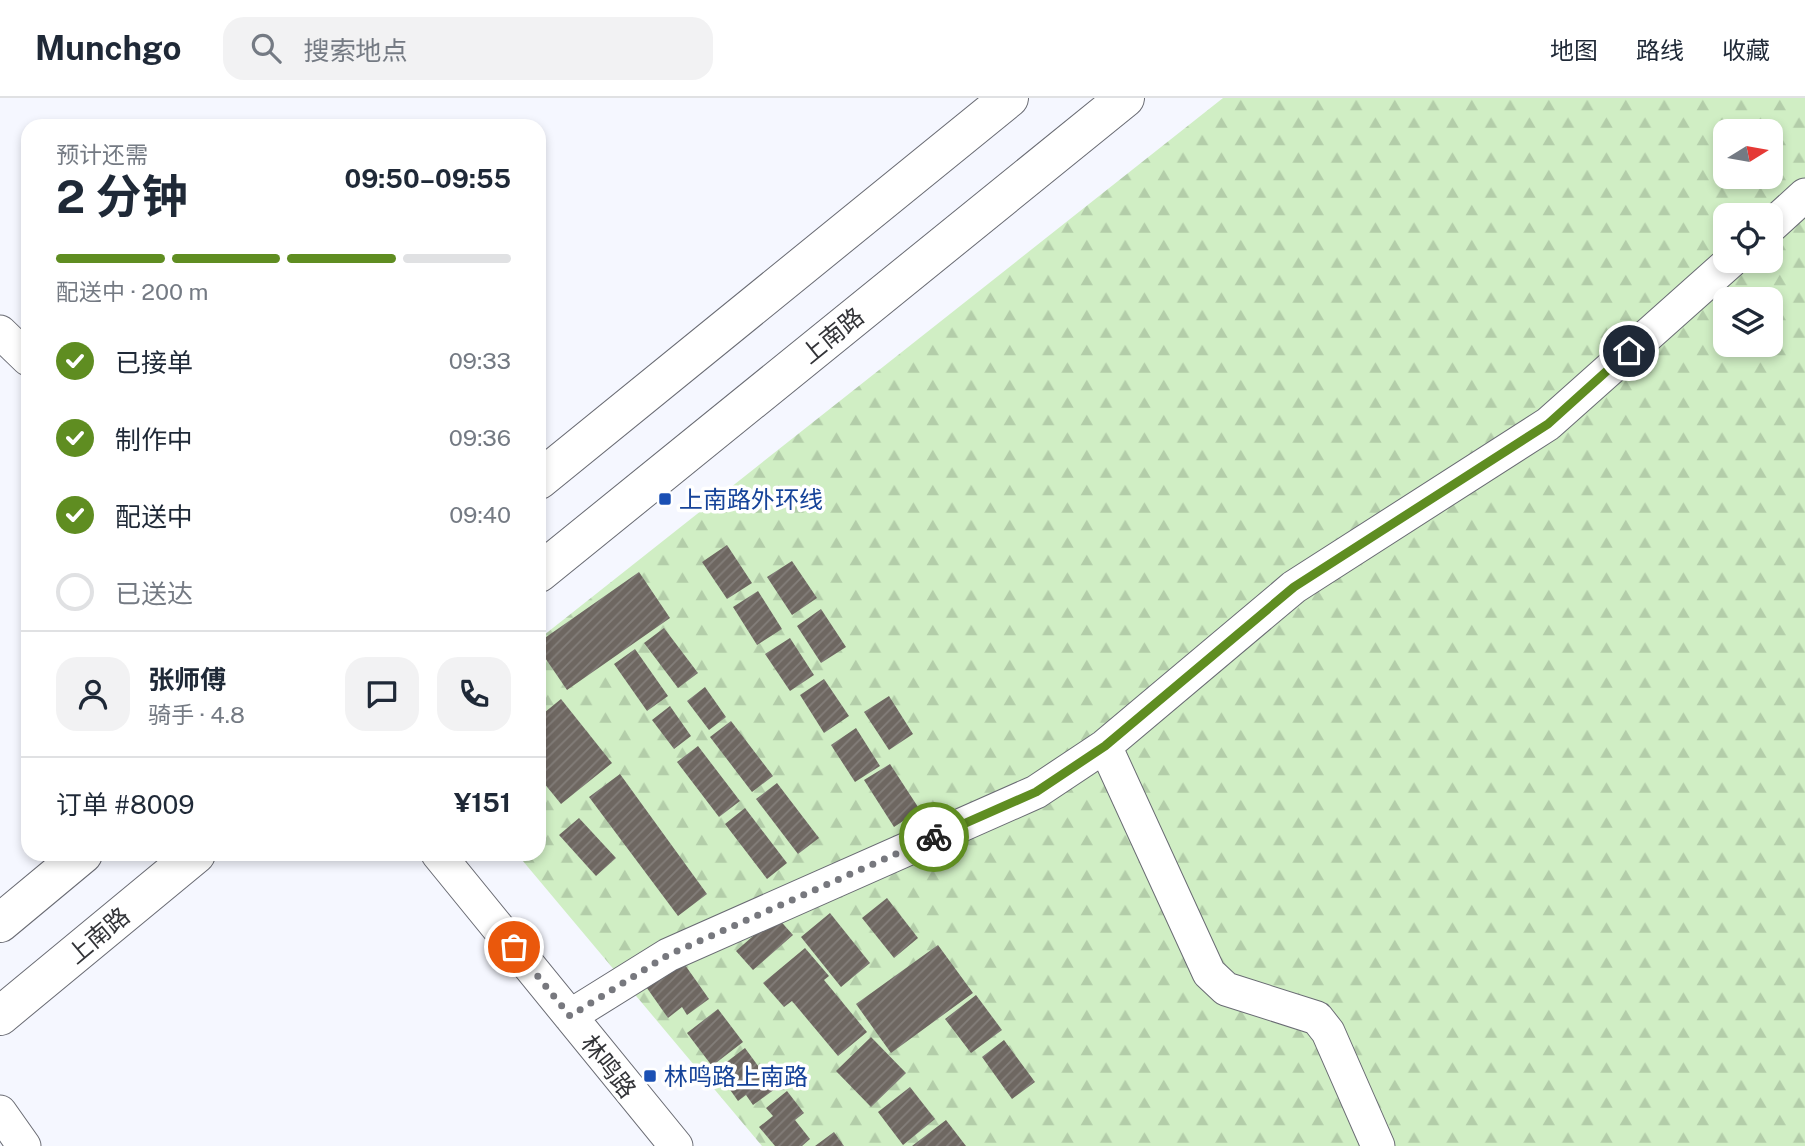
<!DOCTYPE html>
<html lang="zh">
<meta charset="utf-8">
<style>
body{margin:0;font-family:"Public Sans","Noto Sans SC",sans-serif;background:#f2f2f3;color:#1f2937;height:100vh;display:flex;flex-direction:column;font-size:26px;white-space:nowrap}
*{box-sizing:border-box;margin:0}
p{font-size:23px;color:#747a83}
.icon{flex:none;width:38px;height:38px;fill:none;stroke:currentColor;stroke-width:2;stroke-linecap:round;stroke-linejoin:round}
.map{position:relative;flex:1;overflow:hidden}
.sheet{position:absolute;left:21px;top:21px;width:525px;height:742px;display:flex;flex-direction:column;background:#fff;border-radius:21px;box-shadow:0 4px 10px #0003}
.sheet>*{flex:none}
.needle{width:46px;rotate:79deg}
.tools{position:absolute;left:1713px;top:21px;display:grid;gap:14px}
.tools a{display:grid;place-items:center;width:70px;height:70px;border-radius:14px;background:#fff;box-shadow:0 4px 10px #0003;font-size:35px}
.pin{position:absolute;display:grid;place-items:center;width:60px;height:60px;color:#fff;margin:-30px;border:4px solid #fff;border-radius:50%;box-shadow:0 2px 7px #0007}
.courier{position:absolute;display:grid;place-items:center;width:70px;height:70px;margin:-35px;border:5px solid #5f8d21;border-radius:50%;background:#fff;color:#222;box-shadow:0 2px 9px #0007}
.overview em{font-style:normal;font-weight:700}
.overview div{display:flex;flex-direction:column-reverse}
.overview{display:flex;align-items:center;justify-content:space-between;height:119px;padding:0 35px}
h1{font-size:46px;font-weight:700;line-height:52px}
.bar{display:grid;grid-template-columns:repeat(4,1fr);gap:10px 7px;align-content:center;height:84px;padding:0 35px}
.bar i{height:9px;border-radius:5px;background:#e0e1e3}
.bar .current{background:#5f8d21}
.bar p{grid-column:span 4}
.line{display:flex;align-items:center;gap:18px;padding:0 35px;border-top:2px solid #e0e1e3}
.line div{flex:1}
.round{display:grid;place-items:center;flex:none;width:74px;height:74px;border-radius:21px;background:#f2f2f3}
ol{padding:0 35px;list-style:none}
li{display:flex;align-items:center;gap:21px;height:77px}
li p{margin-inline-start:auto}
li .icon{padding:7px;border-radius:50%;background:#5f8d21;color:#fff;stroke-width:4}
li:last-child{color:#747a83}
li i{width:38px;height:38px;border:4px solid #e0e1e3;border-radius:50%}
header{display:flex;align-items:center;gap:42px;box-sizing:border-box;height:98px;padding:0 35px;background:#fff;border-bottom:2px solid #e0e1e3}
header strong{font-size:33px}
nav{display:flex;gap:38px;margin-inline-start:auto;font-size:24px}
.search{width:490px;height:63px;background:#f2f2f3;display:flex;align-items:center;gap:18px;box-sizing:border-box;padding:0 24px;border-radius:21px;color:#747a83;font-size:26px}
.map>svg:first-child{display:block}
.forest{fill:url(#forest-firs);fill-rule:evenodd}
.building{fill:url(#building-hatch)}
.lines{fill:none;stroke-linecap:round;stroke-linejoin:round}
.minor-casing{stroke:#696b73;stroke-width:35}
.major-casing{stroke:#696b73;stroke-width:40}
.minor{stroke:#fff;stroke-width:33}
.major{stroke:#fff;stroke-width:38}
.done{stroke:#77787e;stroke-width:7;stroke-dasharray:0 12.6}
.route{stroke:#5f8d21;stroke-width:9}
.transit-dot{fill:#1a4fb4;stroke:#fff;stroke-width:2.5}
.labels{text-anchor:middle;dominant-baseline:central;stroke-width:7;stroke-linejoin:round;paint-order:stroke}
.street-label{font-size:24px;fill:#333438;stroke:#fff}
.transit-label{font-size:24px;fill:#164399;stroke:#fff;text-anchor:start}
</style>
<header>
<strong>Munchgo</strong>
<div class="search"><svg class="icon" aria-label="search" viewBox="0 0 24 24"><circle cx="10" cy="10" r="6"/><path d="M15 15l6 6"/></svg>搜索地点</div>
<nav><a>地图</a><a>路线</a><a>收藏</a></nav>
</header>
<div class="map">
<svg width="1805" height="1048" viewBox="0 0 1805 1048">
<defs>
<pattern id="forest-firs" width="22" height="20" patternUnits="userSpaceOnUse" patternTransform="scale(1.75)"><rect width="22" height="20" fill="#d0eec4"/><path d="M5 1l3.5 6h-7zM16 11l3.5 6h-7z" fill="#b3cda9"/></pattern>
<pattern id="building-hatch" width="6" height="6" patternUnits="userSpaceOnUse" patternTransform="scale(1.75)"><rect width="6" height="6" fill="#6e6761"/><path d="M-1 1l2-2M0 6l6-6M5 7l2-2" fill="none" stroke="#837e7a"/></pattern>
</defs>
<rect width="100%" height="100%" fill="#f5f7ff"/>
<path class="forest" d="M1223,0H1805V1048H762L517,756H539V541ZM1726,33H1771V79H1726ZM1726,117H1771V163H1726ZM1726,201H1771V247H1726Z"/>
<path class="building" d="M727,447L752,485L727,501L702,464Z
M792,463L817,500L792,517L767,479Z
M639,474L670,520L567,592L539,551V544Z
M758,493L782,531L757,547L733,509Z
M821,511L846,549L821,565L797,528Z
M664,530L698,575L678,590L644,545Z
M790,540L814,577L790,593L765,556Z
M635,551L668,598L647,613L614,566Z
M824,581L849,618L824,635L800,597Z
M705,589L726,619L709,632L687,603Z
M889,598L913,636L889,652L864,614Z
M561,601L612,665L561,706L539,679V619Z
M670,608L691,638L674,651L652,622Z
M731,623L773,678L752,694L710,639Z
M856,630L880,668L855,684L831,647Z
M698,648L740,703L719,719L677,664Z
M890,666L920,712L894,729L864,682Z
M620,676L707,796L678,818L589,699Z
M777,685L819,740L798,756L756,701Z
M745,710L787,765L767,781L725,726Z
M579,720L616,760L596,778L559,737Z
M887,800L918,840L894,860L862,820Z
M830,815L870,865L841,889L801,839Z
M776,818L793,837L753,872L736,853Z
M938,847L973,895L891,955L856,906Z
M805,850L829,878L824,882L867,934L838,958L792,903L784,909L763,885Z
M678,857L709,901L687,917L682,909L668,920L642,883Z
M976,897L1002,932L971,955L945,921Z
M718,911L743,944L712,968L687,935Z
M871,939L906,975L871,1009L836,973Z
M1004,942L1035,984L1012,1001L982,959Z
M745,950L775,991L753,1007L746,997L738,1003L716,972Z
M910,989L935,1021L903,1047L878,1014Z
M787,993L804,1015L795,1022L810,1041L802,1048H775L759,1029L773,1018L766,1010Z
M946,1022L966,1048H912Z
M834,1034L844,1048H815Z"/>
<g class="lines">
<defs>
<path id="minor" d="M1771,128L1805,97
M0,234L28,261
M1105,648L1209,875L1226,891L1317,920L1328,934L1378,1048
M438,756L676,1048
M570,918L668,857L1036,694L1105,648L1294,489L1548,326L1731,163
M0,1014L24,1048"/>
<path id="major" d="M539,382L1009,0
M539,475L1125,0
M0,825L83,756
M0,918L196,756"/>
</defs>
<use href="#minor" class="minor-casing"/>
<use href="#major" class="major-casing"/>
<use href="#minor" class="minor"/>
<use href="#major" class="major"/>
</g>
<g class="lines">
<path class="done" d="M514,849L570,918L668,857L934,739"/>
<path class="route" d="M934,739L1036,694L1105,648L1294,489L1548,326L1629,253"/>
</g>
<g class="transit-dot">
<rect x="658" y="394" width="14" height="14" rx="3.5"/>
<rect x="643" y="971" width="14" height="14" rx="3.5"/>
</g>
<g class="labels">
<g class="street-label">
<text transform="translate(832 237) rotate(-39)">上南路</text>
<text transform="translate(98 837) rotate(-40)">上南路</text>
<text transform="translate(609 968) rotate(52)">林鸣路</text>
</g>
<g class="transit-label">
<text x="679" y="401">上南路外环线</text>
<text x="664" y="978">林鸣路上南路</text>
</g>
</g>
</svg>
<div class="tools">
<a><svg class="needle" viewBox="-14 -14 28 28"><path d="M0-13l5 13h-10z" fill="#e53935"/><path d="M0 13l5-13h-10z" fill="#747a83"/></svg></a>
<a><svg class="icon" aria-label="locate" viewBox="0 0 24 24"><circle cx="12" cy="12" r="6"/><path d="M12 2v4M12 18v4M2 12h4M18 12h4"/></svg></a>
<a><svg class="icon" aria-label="layers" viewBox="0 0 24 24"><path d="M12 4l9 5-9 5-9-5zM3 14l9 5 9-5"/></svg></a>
</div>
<div class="pin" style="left:514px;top:849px;background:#ea580c"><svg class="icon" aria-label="bag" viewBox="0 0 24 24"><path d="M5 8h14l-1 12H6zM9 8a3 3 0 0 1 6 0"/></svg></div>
<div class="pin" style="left:1629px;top:253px;background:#1f2937"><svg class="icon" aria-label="home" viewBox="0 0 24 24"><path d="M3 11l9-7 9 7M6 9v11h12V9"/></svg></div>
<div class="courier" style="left:934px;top:739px"><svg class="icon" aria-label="bike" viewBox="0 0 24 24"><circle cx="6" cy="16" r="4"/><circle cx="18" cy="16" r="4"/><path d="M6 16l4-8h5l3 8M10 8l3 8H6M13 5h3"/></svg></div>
<section class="sheet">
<div class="overview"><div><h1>2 分钟</h1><p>预计还需</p></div><em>09:50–09:55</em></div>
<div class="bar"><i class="current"></i><i class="current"></i><i class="current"></i><i></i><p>配送中 · 200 m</p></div>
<ol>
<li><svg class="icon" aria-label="check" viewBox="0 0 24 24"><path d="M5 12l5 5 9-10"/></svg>已接单<p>09:33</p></li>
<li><svg class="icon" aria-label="check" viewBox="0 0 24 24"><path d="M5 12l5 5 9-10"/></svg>制作中<p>09:36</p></li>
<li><svg class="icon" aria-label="check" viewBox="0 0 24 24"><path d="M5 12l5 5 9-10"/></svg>配送中<p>09:40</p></li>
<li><i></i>已送达</li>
</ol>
<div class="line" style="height:126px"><a class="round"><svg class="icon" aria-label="person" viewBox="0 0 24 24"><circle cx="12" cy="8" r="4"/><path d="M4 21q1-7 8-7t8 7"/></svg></a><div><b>张师傅</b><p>骑手 · 4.8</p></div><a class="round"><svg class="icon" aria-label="chat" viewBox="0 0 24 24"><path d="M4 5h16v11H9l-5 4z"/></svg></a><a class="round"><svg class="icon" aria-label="phone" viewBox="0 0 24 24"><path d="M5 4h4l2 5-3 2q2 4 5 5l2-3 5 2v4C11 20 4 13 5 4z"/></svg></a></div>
<div class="line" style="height:91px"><div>订单 #8009</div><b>¥151</b></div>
</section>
</div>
